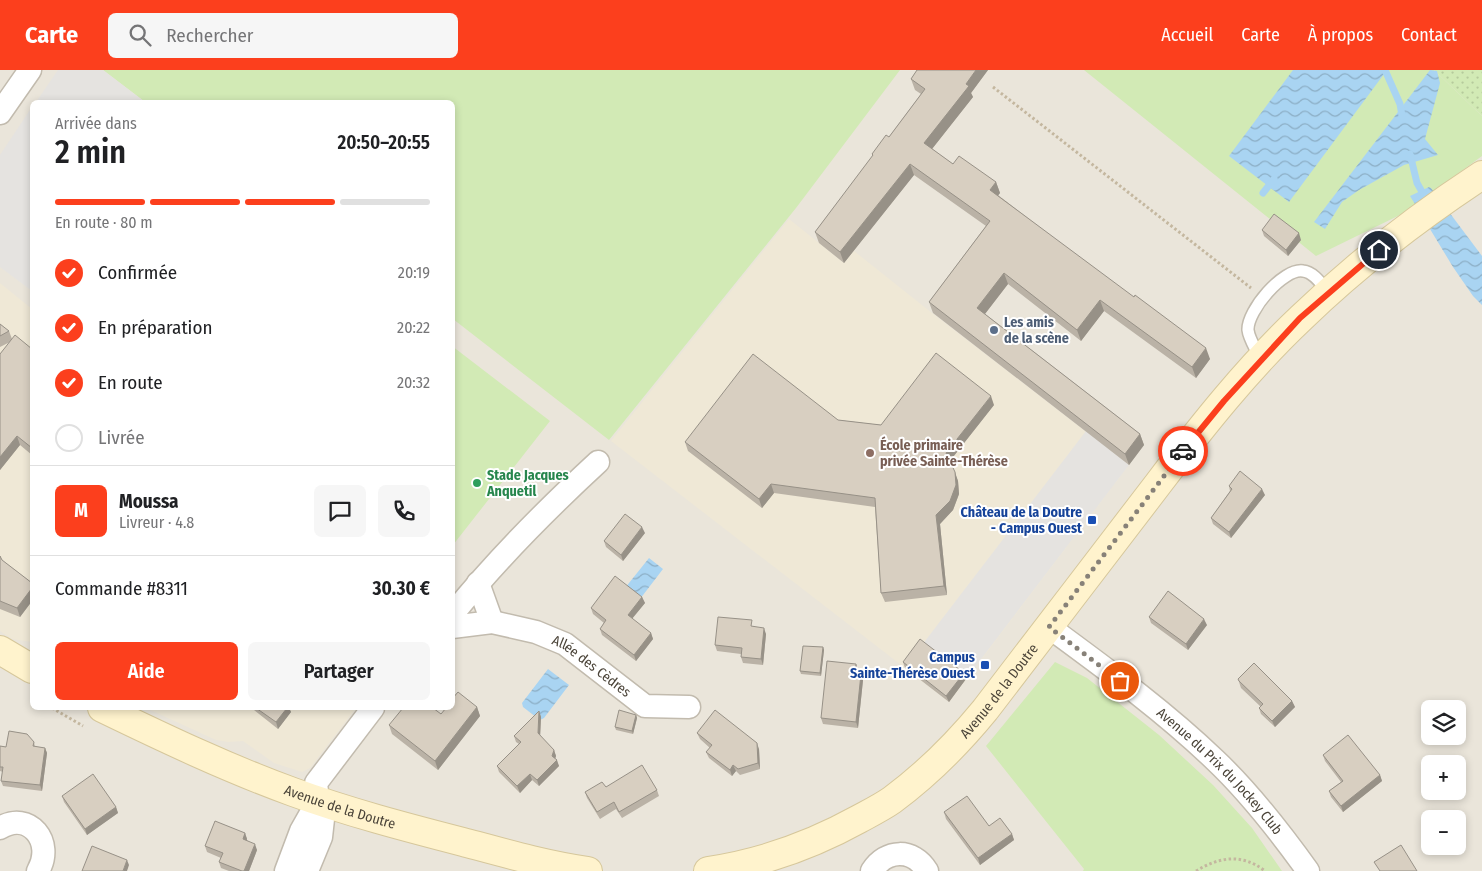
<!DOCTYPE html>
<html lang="fr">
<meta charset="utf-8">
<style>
body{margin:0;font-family:"Fira Sans Condensed",sans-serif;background:#f6f6f6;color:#202124;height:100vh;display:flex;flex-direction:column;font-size:19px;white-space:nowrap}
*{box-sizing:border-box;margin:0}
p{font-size:16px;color:#757577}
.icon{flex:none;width:28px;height:28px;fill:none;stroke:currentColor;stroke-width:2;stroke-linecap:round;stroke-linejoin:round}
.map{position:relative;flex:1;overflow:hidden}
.drawer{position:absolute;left:30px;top:30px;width:425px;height:610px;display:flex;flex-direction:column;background:#fff;border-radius:8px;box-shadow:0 2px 8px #0003}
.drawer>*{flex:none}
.fabs{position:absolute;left:1421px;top:630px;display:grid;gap:10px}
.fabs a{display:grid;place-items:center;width:45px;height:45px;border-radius:8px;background:#fff;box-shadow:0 2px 8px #0003;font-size:25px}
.pin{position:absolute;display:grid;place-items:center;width:42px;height:42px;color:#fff;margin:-21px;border:2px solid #fff;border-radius:50%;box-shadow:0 1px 5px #0007}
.courier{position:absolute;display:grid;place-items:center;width:50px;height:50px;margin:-25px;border:4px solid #fc3f1d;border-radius:50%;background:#fff;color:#222;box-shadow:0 1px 6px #0007}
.summary em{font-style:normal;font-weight:600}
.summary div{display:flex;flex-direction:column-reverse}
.summary{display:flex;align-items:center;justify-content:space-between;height:85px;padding:0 25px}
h1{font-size:32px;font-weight:600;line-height:38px}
.bar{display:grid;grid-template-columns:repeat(4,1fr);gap:8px 5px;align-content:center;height:60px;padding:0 25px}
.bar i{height:6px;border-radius:4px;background:#e0e0e0}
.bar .on{background:#fc3f1d}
.bar p{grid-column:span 4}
.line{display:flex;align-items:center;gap:12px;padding:0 25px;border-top:1px solid #e0e0e0}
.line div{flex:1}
.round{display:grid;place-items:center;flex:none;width:52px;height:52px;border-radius:8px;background:#f6f6f6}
ol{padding:0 25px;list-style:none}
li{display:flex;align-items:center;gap:15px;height:55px}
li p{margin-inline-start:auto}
li .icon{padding:5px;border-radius:50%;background:#fc3f1d;color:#fff;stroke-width:4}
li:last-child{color:#757577}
li i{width:28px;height:28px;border:2px solid #e0e0e0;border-radius:50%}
.action{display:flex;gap:10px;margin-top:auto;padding:10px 25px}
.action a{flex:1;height:58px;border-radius:8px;background:#fc3f1d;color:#fff;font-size:20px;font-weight:600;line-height:58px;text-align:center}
.action a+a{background:#f6f6f6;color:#202124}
header{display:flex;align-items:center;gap:30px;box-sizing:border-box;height:70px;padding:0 25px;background:#fc3f1d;color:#fff}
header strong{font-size:24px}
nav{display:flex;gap:28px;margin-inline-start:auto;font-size:18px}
.search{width:350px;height:45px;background:#f6f6f6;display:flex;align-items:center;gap:12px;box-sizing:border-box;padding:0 18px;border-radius:8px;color:#757577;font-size:19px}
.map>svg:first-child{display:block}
.residential{fill:#eae5da;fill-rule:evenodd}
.education{fill:#efe8d6}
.green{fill:#d2eab5}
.park{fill:url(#park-dots)}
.parking{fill:#e5e3e0}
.water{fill:url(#water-waves)}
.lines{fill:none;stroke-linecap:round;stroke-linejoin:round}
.stream{stroke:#a9d4f2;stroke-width:7}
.lane-casing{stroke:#c2bbae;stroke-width:14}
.street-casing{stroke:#c2bbae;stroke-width:25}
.secondary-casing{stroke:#d6c79b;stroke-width:30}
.path{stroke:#c4b79f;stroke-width:3;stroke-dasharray:2.5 2.5;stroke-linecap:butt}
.lane{stroke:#fff;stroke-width:11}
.street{stroke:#fff;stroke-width:22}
.secondary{stroke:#fff3cd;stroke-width:28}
.wall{fill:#bab2a6}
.shaded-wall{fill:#979187}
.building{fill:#d8cfc1;stroke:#979187}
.done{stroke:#878178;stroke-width:5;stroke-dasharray:0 9}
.route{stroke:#fc3f1d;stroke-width:6}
.service-dot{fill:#5c6f8a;stroke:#fff;stroke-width:2}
.education-dot{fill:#8d6e63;stroke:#fff;stroke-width:2}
.leisure-dot{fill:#2e9e5b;stroke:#fff;stroke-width:2}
.transit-dot{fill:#1a4fb4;stroke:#fff;stroke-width:2}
.labels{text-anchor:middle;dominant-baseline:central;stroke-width:4;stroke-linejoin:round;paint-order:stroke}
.service-label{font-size:14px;font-weight:bold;fill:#4e5e75;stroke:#fff;text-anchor:start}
.education-label{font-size:14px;font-weight:bold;fill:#785e54;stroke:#fff;text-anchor:start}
.leisure-label{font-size:14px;font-weight:bold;fill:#27864d;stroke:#fff;text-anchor:start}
.transit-label{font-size:14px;font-weight:bold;fill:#164399;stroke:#fff;text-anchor:end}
.street-label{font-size:14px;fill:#4b4439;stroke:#fff}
</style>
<header>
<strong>Carte</strong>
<div class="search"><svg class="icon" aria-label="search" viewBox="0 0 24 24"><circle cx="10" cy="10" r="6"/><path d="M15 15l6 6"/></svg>Rechercher</div>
<nav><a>Accueil</a><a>Carte</a><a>À propos</a><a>Contact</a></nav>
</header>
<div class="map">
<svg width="1482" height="801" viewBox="0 0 1482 801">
<defs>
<pattern id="park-dots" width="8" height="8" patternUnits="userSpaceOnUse" patternTransform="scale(1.25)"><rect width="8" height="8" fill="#d2eab5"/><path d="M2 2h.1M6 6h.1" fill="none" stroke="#b6ca9c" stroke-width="1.8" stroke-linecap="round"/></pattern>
<pattern id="water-waves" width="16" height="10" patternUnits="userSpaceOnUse" patternTransform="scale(1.25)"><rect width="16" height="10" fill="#a9d4f2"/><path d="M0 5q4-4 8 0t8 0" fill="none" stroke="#8caec5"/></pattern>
</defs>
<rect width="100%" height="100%" fill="#f6f3ec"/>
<path class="residential" d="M0,0H1482V801H0ZM32,32H452V638H32ZM1430,639H1458V666H1430ZM1430,694H1458V721H1430ZM1430,749H1458V776H1430Z"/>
<path class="education" d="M789,149L844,193L854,181L932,243L1129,395L949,632L611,371Z
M0,213L32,239V572L12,569L0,561Z
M146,638H356L310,698L302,702L274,693L243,671L228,672L216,670Z"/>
<path class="green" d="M103,0H900L796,138L609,370L453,249L452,32H145Z
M1084,0H1434L1482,46V86L1406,142L1316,186Z
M452,276L550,351L453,475H452Z
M1055,592L1087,608L1159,665L1213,715L1252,758L1282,801H1083L1084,799L986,676Z"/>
<path class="park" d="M1434,0H1482V46Z"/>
<path class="parking" d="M58,0H103L145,32H36Z
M32,37V221L0,197V85Z
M1086,361L1129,395L966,609L922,575Z"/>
<path class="water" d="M1293,0H1387L1289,132L1229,86Z
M1430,0L1437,1L1440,13L1425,69L1438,85L1404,95L1359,120L1342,132L1325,159L1314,152Z
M1429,117L1431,118L1482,186V235L1473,226L1453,197L1410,126Z
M649,488L663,499L640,529L625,518Z
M548,599L569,615L544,648L540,650L523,637L522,633Z"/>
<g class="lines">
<path class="stream" d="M1385,0L1400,34L1402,46
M1410,84L1417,113L1425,127
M1263,123L1274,109"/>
<defs>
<path id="lane" d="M1260,288C1256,279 1249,269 1248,260C1247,241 1283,198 1303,201C1314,202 1322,215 1329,223"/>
<g id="street">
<path d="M0,43L30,0"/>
<path d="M478,513L492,552"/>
<path d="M452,545C496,490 546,440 598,392"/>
<path id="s1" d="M452,557L492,552L536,562L565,574L645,636L689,637"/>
<path id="s2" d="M1049,557C1106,599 1164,641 1215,690C1250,723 1280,762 1308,801"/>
<path d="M318,731L316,713L373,638"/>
<path d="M0,758C29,740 55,772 38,801"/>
<path d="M286,801L301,761L318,731L323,749L321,767L307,801"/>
<path d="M872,801C886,779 913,778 927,801"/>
</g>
<g id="secondary">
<path d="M0,580L32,599"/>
<path id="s3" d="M102,638C164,668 227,698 293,722C348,742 405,757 463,772C504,783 546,795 588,801"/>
<path id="s4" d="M708,801C762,793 812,775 859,749C870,743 882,737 892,730C927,704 958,673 985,640C1043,565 1100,489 1158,414C1202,356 1248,298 1301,248C1356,195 1418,147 1482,105"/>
</g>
</defs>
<use href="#lane" class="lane-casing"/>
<use href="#street" class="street-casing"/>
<use href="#secondary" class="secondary-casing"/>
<path class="path" d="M993,17L1251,218
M52,638L83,656
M1196,801C1219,787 1242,783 1265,801"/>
<use href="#lane" class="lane"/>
<use href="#street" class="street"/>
<use href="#secondary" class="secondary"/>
</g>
<path class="wall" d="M917,0H988L971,23L973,27L932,79L953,94L996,112L1000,123L998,125L1210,289L1196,308L1104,241L1081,271L1008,214L985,244L1140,364L1144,375L1129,395L933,243L929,232L986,156L914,105L844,193L819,173L815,162L873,86L872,84L889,67L921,24L915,20L911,9Z
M1262,160L1301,170L1288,186L1264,166Z
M0,254L9,261L12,269L32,279V385L20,375L0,400V284L10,272L0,277Z
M994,335L950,391L958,411L959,424L953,440L940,454L947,525L885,532L881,523L875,437L774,423L762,438L688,381L685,372L838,350L881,355Z
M1229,416L1265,425L1231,468L1213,454L1211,448L1230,421Z
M645,463L623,491L606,477L604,471Z
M0,486L2,490L32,513V531L20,547L0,539Z
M642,527L645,533L632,549L651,563L653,569L636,591L602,565L600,559L604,553L593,544L591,538Z
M1149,547L1207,555L1188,580L1151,553Z
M754,556L766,564L763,595L743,593L741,587V584L717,581L715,575Z
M823,577L824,580L821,606L801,604L800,601Z
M903,592L966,609L949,632L905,598Z
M856,594L858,600V603L861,604L863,610L858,658L823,654L821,648Z
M1238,609L1292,631L1295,637L1275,657L1261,644L1259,638L1261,637L1241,618Z
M477,637L480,646L438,700L392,664L389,655L441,644Z
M253,638H289L291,642L278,659L254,640Z
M539,641L541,647L540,666L554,680L556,686L555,689L559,696L539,716L532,710L520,723L499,702L497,696L519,674L516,672L514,666Z
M636,645L637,648L633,664L616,660L615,657Z
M697,663L759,679L760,699L740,705L736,701L732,706L709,688L706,682L710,678L700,669Z
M34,672L35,677L45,678L47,683L42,721L3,716L1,711L3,702L0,701V676L6,677Z
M1323,685L1380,705L1382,711L1343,742L1331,727L1329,721L1341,712L1325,691Z
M606,717L657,720L659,726L622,748L616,739L600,749L587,728L585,722Z
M62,726L116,737L118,743L87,765L64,732Z
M944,742L1012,764L1014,770L980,795L946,749Z
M245,763L247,769V770L257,780L249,801H229L221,798L219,792L221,788L207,782L205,776Z"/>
<path class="shaded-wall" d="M976,0H988L971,23L973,27L928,84L924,73L966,14Z
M910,94L914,105L844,193L840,182Z
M996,112L1000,123L994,131L990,120Z
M1299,163L1301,170L1288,186L1286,180Z
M1004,203L1008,214L981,249L977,238Z
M1100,230L1104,241L1081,271L1077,260Z
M1206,278L1210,289L1196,308L1192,297Z
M991,326L994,335L949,392L946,383Z
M1140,364L1144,375L1129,395L1125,384Z
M17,366L20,375L0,400V387Z
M955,402L958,411L959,424L953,440L940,454L947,525L944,516L936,445Z
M771,414L774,423L762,438L759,429Z
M1262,419L1265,425L1231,468L1229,462Z
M642,457L645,463L623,491L621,485Z
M32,518V531L20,547L17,538Z
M642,527L645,533L630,551L628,545Z
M1204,549L1207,555L1188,580L1186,574Z
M764,558L766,564L763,595L761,589Z
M651,563L653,569L636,591L634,585Z
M823,577L824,580L821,606L820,603Z
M856,594L858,600L857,609L855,603Z
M964,603L966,609L949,632L946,626Z
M861,604L863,610L858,658L856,652Z
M1292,631L1295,637L1275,657L1272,651Z
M477,637L480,646L438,700L435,691Z
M287,638H289L291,642L278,659L276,652Z
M539,641L541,647L540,669L538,663Z
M636,645L637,648L633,664L632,661Z
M757,673L759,679L760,699L758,693Z
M45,678L47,683L42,721L40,715Z
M554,680L556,686L554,692L552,686Z
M557,690L559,696L539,716L537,710Z
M733,695L736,701L732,706L730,700Z
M530,704L532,710L520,723L517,716Z
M1380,705L1382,711L1343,742L1341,736Z
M116,737L118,743L87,765L85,759Z
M245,763L247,769L245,775L243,769Z
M1012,764L1014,770L980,795L978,788Z
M255,774L257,780L249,801H244Z
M127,790L129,795L127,801H123Z"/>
<path class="building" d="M917,0H976L966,14L969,16L924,73L953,94L959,86L996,112L990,120L1134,227L1135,225L1206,278L1192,297L1100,230L1077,260L1004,203L977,238L1140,364L1125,384L929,232L990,151L910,94L840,182L815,162L873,85L872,84L886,65L889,67L925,19L911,9Z
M1274,144L1299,163L1286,180L1262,160Z
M0,254L9,261L0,266Z
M15,265L32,279V378L17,366L0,387V284Z
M936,283L991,326L946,383L955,402L956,415L950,431L936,445L944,516L881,523L875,428L771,414L759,429L685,372L753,284L838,350L881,355Z
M1240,401L1262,419L1229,462L1211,448L1232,419L1229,416Z
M625,444L642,457L621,485L604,471Z
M0,486L2,490L32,513V518L17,538L0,531Z
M615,506L642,527L628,545L651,563L634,585L600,559L606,550L591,538Z
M1168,521L1204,549L1186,574L1149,547Z
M718,547L752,550L751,556L764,558L761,589L741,587L742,578L715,575Z
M920,569L964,603L946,626L903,592Z
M803,576L823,577L820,603L800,601Z
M827,591L856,594L855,603L861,604L856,652L821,648Z
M1254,593L1292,631L1272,651L1259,638L1263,634L1239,611L1238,609Z
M458,622L477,637L435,691L389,655L403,638H433L441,644L446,638H452V629Z
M256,638H287L276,652Z
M619,640L636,645L632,661L615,657Z
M715,640L757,673L758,693L738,699L733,695L730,700L706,682L712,675L697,663Z
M539,641L538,663L554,680L552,686L557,690L537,710L530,704L517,716L497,696L521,672L514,666Z
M9,661L27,664L34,672L33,676L45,678L40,715L1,711L3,697H0V676L6,677Z
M1348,665L1380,705L1341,736L1329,721L1343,711L1323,685Z
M642,695L657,720L619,742L614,732L597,742L585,722L602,712L606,717Z
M93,704L116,737L85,759L62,726Z
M967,726L989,756L1000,748L1012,764L978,788L944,742Z
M215,751L245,763L243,769L255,774L244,801H242L219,792L223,783L205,776Z
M1401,775L1417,801H1380L1374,792Z
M92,776L127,790L123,801H82Z"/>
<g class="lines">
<path class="done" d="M1120,611L1049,557L1183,381"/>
<path class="route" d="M1183,381L1224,331L1300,248L1379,180"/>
</g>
<circle class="service-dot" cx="994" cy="260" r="5"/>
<circle class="education-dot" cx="870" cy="383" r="5"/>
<circle class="leisure-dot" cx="477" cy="413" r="5"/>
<g class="transit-dot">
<rect x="1087" y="445" width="10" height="10" rx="2.5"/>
<rect x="980" y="590" width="10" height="10" rx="2.5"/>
</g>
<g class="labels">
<g class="service-label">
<text x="1004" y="252">Les amis<tspan x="1004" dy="16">de la scène</tspan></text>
</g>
<g class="education-label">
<text x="880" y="375">École primaire<tspan x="880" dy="16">privée Sainte-Thérèse</tspan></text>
</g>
<g class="leisure-label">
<text x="487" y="405">Stade Jacques<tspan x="487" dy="16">Anquetil</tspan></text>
</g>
<g class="transit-label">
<text x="1082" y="442">Château de la Doutre<tspan x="1082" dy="16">- Campus Ouest</tspan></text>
<text x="975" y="587">Campus<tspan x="975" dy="16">Sainte-Thérèse Ouest</tspan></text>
</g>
<g class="street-label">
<text stroke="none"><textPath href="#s1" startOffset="151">Allée des Cèdres</textPath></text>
<text stroke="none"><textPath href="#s4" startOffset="352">Avenue de la Doutre</textPath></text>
<text stroke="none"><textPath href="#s2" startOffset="224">Avenue du Prix du Jockey Club</textPath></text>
<text stroke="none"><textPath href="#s3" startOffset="258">Avenue de la Doutre</textPath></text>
</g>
</g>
</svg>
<div class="fabs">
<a><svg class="icon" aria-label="layers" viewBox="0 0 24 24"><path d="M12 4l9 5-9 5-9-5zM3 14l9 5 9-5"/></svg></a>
<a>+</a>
<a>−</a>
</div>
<div class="pin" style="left:1120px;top:611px;background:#ea580c"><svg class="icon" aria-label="bag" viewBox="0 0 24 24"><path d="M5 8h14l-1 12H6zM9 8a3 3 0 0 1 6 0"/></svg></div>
<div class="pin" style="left:1379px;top:180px;background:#1f2937"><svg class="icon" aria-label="home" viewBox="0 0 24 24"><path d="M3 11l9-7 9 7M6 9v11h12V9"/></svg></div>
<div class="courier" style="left:1183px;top:381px"><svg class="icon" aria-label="car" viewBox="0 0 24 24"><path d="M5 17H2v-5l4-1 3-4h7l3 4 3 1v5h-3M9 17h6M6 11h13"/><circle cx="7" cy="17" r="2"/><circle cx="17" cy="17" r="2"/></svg></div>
<section class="drawer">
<div class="summary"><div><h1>2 min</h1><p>Arrivée dans</p></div><em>20:50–20:55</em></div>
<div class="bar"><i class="on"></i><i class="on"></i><i class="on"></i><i></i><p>En route · 80 m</p></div>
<ol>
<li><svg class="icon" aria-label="check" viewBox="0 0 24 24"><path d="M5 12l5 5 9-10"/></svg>Confirmée<p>20:19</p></li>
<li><svg class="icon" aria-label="check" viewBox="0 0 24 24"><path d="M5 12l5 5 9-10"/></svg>En préparation<p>20:22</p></li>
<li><svg class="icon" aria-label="check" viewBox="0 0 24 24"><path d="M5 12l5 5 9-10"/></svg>En route<p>20:32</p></li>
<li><i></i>Livrée</li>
</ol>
<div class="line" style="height:90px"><b class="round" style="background:#fc3f1d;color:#fff">M</b><div><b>Moussa</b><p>Livreur · 4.8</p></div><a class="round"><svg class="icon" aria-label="chat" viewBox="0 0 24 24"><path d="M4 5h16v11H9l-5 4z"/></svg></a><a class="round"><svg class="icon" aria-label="phone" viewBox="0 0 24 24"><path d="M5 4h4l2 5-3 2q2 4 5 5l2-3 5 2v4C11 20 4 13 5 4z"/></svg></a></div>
<div class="line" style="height:65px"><div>Commande #8311</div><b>30.30 €</b></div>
<div class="action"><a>Aide</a><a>Partager</a></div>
</section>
</div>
